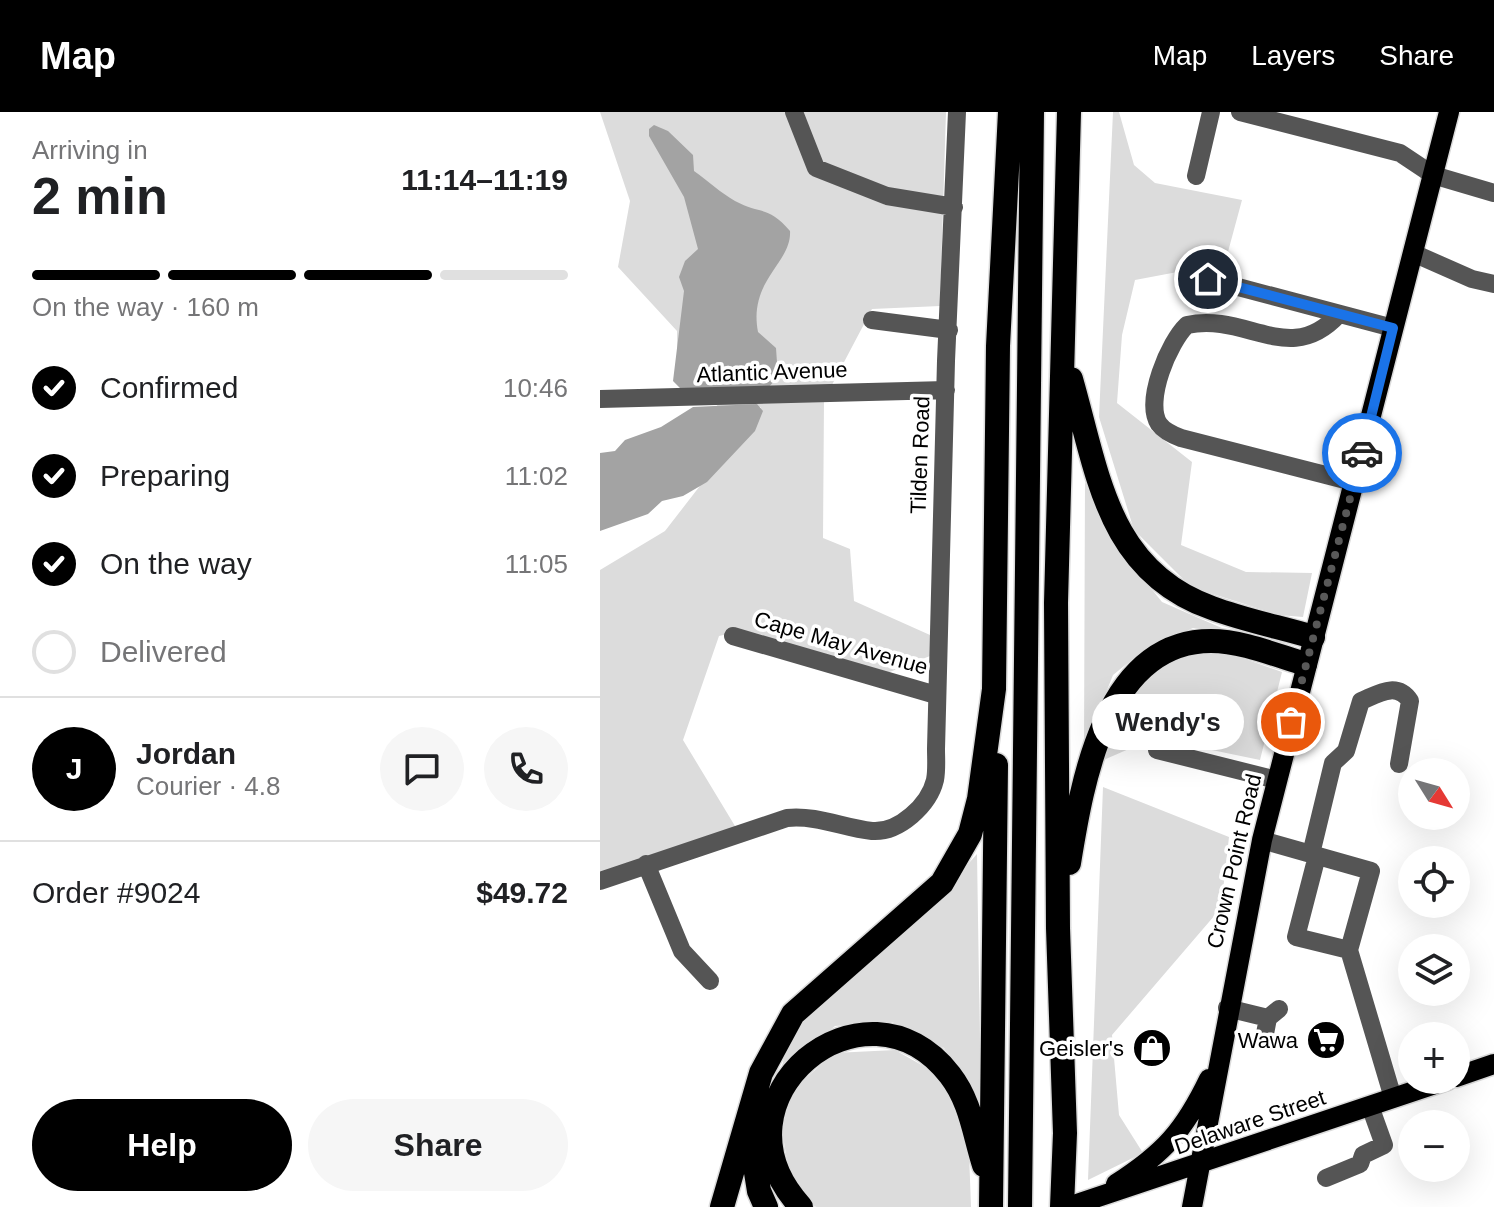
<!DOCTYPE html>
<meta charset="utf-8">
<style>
body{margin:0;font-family:Helvetica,sans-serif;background:#f6f6f6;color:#202124;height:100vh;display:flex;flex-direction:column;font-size:30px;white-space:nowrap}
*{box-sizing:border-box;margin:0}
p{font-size:26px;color:#757577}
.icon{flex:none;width:44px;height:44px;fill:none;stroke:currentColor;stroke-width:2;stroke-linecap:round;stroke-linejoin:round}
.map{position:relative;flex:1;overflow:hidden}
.panel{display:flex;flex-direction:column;background:#fff;width:600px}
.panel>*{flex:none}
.needle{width:52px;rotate:127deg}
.controls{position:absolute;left:798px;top:646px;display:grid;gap:16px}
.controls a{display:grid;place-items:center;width:72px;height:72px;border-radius:50%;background:#fff;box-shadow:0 8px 32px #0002;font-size:40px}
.pin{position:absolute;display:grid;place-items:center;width:68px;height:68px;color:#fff;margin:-34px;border:4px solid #fff;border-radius:50%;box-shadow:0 2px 8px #0007}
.courier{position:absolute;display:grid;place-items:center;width:80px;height:80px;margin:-40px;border:6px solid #1a73e8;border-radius:50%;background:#fff;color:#222;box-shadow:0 2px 10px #0007}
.bubble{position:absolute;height:56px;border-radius:28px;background:#fff;box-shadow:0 8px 32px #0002;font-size:26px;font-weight:700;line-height:56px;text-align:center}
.overview em{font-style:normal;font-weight:700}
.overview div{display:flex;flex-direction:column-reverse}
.overview{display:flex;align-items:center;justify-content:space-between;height:136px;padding:0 32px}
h1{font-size:52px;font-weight:700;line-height:60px}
.bar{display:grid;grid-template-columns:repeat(4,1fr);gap:12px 8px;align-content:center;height:96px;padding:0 32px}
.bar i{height:10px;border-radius:6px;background:#e0e0e0}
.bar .active{background:#000}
.bar p{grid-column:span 4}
.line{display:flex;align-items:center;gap:20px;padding:0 32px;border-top:2px solid #e0e0e0}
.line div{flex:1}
.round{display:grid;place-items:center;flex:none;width:84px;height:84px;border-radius:42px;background:#f6f6f6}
ol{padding:0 32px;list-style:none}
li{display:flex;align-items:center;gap:24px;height:88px}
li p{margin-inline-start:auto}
li .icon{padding:8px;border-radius:50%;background:#000;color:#fff;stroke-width:4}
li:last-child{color:#757577}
li i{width:44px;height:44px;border:4px solid #e0e0e0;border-radius:50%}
.cta{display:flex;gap:16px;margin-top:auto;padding:16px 32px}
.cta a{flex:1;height:92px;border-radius:48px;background:#000;color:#fff;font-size:32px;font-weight:700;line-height:92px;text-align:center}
.cta a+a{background:#f6f6f6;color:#202124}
header{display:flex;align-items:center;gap:48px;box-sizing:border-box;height:112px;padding:0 40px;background:#000;color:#fff}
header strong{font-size:38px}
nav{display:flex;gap:44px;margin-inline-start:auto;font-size:28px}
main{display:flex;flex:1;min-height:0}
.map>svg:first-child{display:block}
.green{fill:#dcdcdc}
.water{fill:#a3a3a3}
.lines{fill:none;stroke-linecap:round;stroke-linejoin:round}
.major-casing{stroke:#dbdbdb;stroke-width:23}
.highway-casing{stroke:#dbdbdb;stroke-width:27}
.minor{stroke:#555;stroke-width:18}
.major{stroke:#000;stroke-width:20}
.highway{stroke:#000;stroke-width:24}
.done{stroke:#595959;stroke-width:8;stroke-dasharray:0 14.4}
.route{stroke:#1a73e8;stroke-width:10}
.labels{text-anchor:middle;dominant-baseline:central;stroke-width:7;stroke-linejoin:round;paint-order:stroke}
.street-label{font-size:22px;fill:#000;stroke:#fff}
.poi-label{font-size:22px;fill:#000;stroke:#fff;text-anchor:end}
</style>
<header>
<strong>Map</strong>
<nav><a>Map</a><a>Layers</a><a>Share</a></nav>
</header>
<main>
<section class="panel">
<div class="overview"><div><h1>2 min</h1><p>Arriving in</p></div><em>11:14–11:19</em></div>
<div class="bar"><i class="active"></i><i class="active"></i><i class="active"></i><i></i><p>On the way · 160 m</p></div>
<ol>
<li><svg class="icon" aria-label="check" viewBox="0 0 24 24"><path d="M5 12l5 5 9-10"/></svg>Confirmed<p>10:46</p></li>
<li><svg class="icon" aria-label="check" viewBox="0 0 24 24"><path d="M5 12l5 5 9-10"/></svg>Preparing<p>11:02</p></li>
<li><svg class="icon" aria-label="check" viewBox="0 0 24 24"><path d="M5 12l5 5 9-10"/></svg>On the way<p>11:05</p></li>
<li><i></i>Delivered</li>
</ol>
<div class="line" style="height:144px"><b class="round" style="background:#000;color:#fff">J</b><div><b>Jordan</b><p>Courier · 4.8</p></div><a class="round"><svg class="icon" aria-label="chat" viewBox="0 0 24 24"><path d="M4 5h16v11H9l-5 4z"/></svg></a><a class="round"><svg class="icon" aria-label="phone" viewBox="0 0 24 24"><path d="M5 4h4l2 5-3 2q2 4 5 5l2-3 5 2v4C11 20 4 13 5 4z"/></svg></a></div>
<div class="line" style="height:104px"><div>Order #9024</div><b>$49.72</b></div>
<div class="cta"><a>Help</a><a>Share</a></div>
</section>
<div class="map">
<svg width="894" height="1095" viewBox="0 0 894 1095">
<rect width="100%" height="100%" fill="#fff"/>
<path class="green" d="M0,0H346L340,194L272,197L224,288L223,426L250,437L254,489L330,523V544L282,563L141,519L119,524L83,628L138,719L0,764V458L65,419L161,295L113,304L120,286L77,273V219L18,155L30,89Z
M513,0H519L534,53L555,71L642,88L625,151L535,168L522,223L517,291L592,350L581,433L646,460L712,461L703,505L679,503L591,475L534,418L499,305Z
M485,370L521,439L562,490L624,517L593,516L545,537L513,563L484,636Z
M631,542L682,560L660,648L554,626L499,650C518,606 537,559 587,544C600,540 618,542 631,542Z
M503,675L629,725L621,796L512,923L519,1003L543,1041L488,1068Z
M377,742L381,1000L344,936L292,910L235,914L181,958L190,923L242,866L328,797Z
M295,938L343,965L369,1040L371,1095H216L192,1079L181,1012L195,976L234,941Z"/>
<path class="water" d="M54,13L68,19L93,43L94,59C108,69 121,81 135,89C161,103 168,93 190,119C192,151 148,168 158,220L176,236L178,265L166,278L80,276L73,269L84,179L79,165L85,149L98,137L84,85L49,24V17Z
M157,292L163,299L155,319L107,370L83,384L62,389L48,402L0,419V341L15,339L25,328L61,315L93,295Z"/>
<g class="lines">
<defs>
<path id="major" d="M856,965L894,952
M516,1072C564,1041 584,1019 609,967
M468,1095L847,968
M592,1095L662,728L849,0"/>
<path id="highway" d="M471,267C498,361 507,459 612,496C644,508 679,515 713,525
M469,751C482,671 505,529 611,529C642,529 675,543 705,552
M149,1017L159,1079L166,1095
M122,1095L161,961L193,902L342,771L370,722L379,687L394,577L398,234L410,0
M201,1095C102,987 265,853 350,963C371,990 374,1022 384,1053
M391,1095L396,653
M420,1095L432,0
M462,1095L465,1021L458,816L456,491L469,0"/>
</defs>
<use href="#major" class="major-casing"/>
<use href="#highway" class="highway-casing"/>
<path class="minor" d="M194,0L216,56L287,84L354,95
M640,0L800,41L833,63L894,81
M596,64L611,0
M813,141L872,167L894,172
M608,167L793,216
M739,202C690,256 647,200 587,213C569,230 544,289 559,312C564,319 573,323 581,326L753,370
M272,208L349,218
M0,287L346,278
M133,524L336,583
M557,638L677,668
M662,728L771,759L749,838L793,986
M711,742L733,651L746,639L761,589C778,582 797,569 810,589L799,652
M717,744L696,825L749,838
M46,752L82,839L110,869
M0,769L187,706C218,703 243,716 272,719C299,721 329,693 335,668C337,658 336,647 336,637L346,249L357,0
M627,896L668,906
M664,927L668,906L679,897
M726,1066L760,1052L763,1043L784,1033L770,994"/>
<use href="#major" class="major"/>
<use href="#highway" class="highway"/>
</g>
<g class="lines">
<path class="done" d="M691,610L762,341"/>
<path class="route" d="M608,167L793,216L762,341"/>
</g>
<defs>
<symbol id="supermarket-disc" viewBox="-11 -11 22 22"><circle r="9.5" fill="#000" stroke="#fff"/><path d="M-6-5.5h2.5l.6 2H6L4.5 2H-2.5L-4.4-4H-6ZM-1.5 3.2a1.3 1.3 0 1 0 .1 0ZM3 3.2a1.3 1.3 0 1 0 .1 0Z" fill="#fff"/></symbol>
<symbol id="shop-disc" viewBox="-11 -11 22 22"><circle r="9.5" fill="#000" stroke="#fff"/><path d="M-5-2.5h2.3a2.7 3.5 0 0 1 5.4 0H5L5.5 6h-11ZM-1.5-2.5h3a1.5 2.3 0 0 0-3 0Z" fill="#fff"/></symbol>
</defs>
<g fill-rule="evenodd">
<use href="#supermarket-disc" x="704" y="906" width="44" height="44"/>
<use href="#shop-disc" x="530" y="914" width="44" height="44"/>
</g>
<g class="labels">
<g class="street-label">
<text transform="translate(172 260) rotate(-2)">Atlantic Avenue</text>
<text transform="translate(320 343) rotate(-88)">Tilden Road</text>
<text transform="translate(241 531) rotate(16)">Cape May Avenue</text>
<text transform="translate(634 749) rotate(-77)">Crown Point Road</text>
<text transform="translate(650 1010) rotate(-19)">Delaware Street</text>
</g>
<g class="poi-label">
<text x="698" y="928">Wawa</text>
<text x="524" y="936">Geisler's</text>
</g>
</g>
</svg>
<div class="controls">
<a><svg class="needle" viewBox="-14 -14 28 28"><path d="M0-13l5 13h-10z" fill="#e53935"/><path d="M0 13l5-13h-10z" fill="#757577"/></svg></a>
<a><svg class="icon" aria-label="locate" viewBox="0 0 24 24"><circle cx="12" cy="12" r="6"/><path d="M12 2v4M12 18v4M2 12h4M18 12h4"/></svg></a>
<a><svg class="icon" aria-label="layers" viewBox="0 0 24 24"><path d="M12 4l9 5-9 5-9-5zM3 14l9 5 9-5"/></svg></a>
<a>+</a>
<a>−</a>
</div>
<div class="pin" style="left:691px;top:610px;background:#ea580c"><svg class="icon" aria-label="bag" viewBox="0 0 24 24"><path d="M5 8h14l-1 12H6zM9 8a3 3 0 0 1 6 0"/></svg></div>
<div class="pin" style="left:608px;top:167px;background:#1f2937"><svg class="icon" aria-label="home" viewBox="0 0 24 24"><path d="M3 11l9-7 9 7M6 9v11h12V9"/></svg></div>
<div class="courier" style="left:762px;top:341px"><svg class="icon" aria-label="car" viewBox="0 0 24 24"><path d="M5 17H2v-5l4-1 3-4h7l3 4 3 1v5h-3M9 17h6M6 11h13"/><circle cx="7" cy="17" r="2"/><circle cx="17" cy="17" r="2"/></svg></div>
<div class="bubble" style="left:492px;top:582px;width:152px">Wendy's</div>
</div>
</main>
